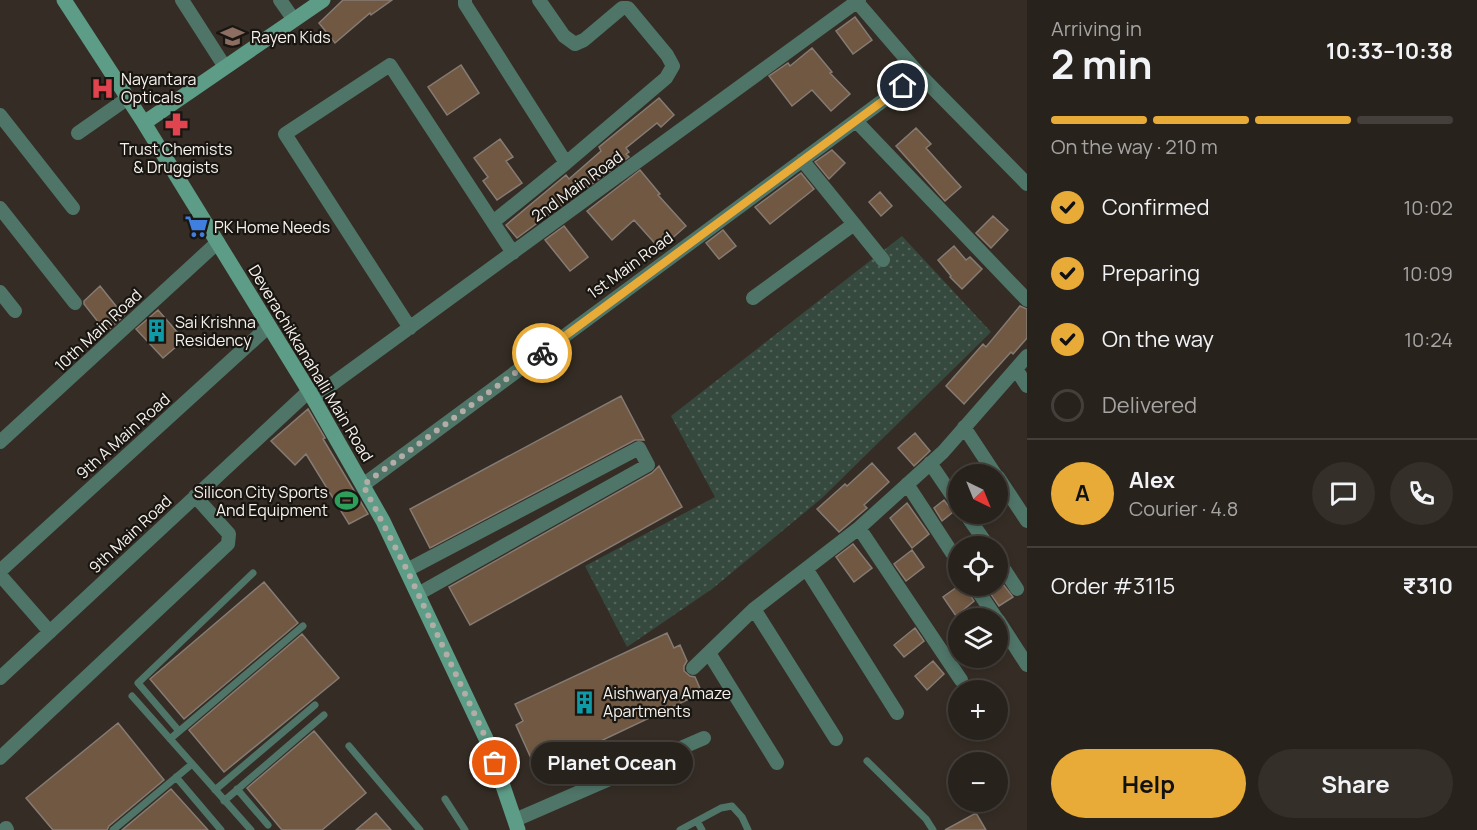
<!DOCTYPE html>
<meta charset="utf-8">
<style>
body{margin:0;font-family:Manrope,sans-serif;background:#342f29;color:#f1f3f6;height:100vh;display:flex;flex-direction:column;font-size:22px;white-space:nowrap}
*{box-sizing:border-box;margin:0}
p{font-size:20px;color:#a5a4a3}
.icon{flex:none;width:33px;height:33px;fill:none;stroke:currentColor;stroke-width:2;stroke-linecap:round;stroke-linejoin:round}
.map{position:relative;flex:1;overflow:hidden}
.sheet{display:flex;flex-direction:column;background:#28221c;width:450px}
.sheet>*{flex:none}
.needle{width:39px;rotate:137deg}
.controls{position:absolute;left:948px;top:464px;display:grid;gap:12px}
.controls a{display:grid;place-items:center;width:60px;height:60px;border-radius:50%;background:#28221c;box-shadow:0 3px 9px #0003,0 0 0 2px #443f3b;font-size:30px}
.pin{position:absolute;display:grid;place-items:center;width:51px;height:51px;color:#fff;margin:-26px;border:3px solid #fff;border-radius:50%;box-shadow:0 2px 6px #0007}
.courier{position:absolute;display:grid;place-items:center;width:60px;height:60px;margin:-30px;border:4px solid #e9ab38;border-radius:50%;background:#fff;color:#222;box-shadow:0 2px 8px #0007}
.bubble{position:absolute;height:42px;border-radius:21px;background:#28221c;box-shadow:0 3px 9px #0003,0 0 0 2px #443f3b;font-size:20px;font-weight:700;line-height:42px;text-align:center}
.head em{font-style:normal;font-weight:700}
.head div{display:flex;flex-direction:column-reverse}
.head{display:flex;align-items:center;justify-content:space-between;height:102px;padding:0 24px}
h1{font-size:39px;font-weight:700;line-height:45px}
.bar{display:grid;grid-template-columns:repeat(4,1fr);gap:9px 6px;align-content:center;height:72px;padding:0 24px}
.bar i{height:8px;border-radius:4px;background:#443f3b}
.bar .current{background:#e9ab38}
.bar p{grid-column:span 4}
.line{display:flex;align-items:center;gap:15px;padding:0 24px;border-top:2px solid #443f3b}
.line div{flex:1}
.round{display:grid;place-items:center;flex:none;width:63px;height:63px;border-radius:32px;background:#342f29}
ol{padding:0 24px;list-style:none}
li{display:flex;align-items:center;gap:18px;height:66px}
li p{margin-inline-start:auto}
li .icon{padding:6px;border-radius:50%;background:#e9ab38;color:#111;stroke-width:4}
li:last-child{color:#a5a4a3}
li i{width:33px;height:33px;border:3px solid #443f3b;border-radius:50%}
.action{display:flex;gap:12px;margin-top:auto;padding:12px 24px}
.action a{flex:1;height:69px;border-radius:36px;background:#e9ab38;color:#111;font-size:24px;font-weight:700;line-height:69px;text-align:center}
.action a+a{background:#342f29;color:#f1f3f6}
main{display:flex;flex:1;min-height:0}
.map>svg:first-child{display:block}
.grass{fill:url(#grass-dots)}
.building{fill:#715842;stroke:#857b73;stroke-width:1.5}
.lines{fill:none;stroke-linecap:round;stroke-linejoin:round}
.lane{stroke:#4f7568;stroke-width:7}
.street{stroke:#4f7568;stroke-width:14}
.secondary{stroke:#5d9c87;stroke-width:15}
.done{stroke:#b3ada7;stroke-width:6;stroke-dasharray:0 10.8}
.route{stroke:#e9ab38;stroke-width:8}
.labels{text-anchor:middle;dominant-baseline:central;stroke-width:4.5;stroke-linejoin:round;paint-order:stroke}
.poi-label{font-size:16px;fill:#f7f2ed;stroke:#191612;text-anchor:start}
.street-label{font-size:16px;fill:#f7f2ed;stroke:#191612}
</style>
<main>
<div class="map">
<svg width="1027" height="830" viewBox="0 0 1027 830">
<defs>
<pattern id="grass-dots" width="8" height="8" patternUnits="userSpaceOnUse" patternTransform="scale(1.5)"><rect width="8" height="8" fill="#36493e"/><path d="M2 2h.1M6 6h.1" fill="none" stroke="#54645a" stroke-width="1.8" stroke-linecap="round"/></pattern>
</defs>
<rect width="100%" height="100%" fill="#352d25"/>
<path class="grass" d="M902,236L991,332L822,498L712,589L627,647L585,566L715,497L671,416Z"/>
<path class="building" d="M343,0H392L371,15L370,13L335,43L319,23Z
M855,17L872,40L853,54L836,31Z
M812,48L832,72L830,73L850,94L831,111L812,90L792,106L769,76L788,63L790,66Z
M461,65L479,93L447,115L428,87Z
M659,98L674,115L661,127L657,123L626,148L629,152L626,154L629,157L588,187L585,183L563,204L517,238L506,225L566,175L569,179L601,151L599,147Z
M916,128L931,144L926,148L961,187L945,201L896,146Z
M500,139L513,157L506,161L522,183L497,200L483,181L488,177L474,158Z
M832,150L845,163L829,179L815,162Z
M640,170L660,194L658,195L686,226L660,249L634,220L612,240L587,211Z
M801,173L814,189L770,224L755,207Z
M880,192L892,206L881,216L869,202Z
M993,216L1008,230L991,248L976,233Z
M564,226L588,257L570,271L545,240Z
M723,230L736,246L719,259L706,243Z
M954,246L966,260L970,257L982,269L962,289L950,277L951,276L938,260Z
M100,286L124,316L106,332L84,304V301Z
M1020,306L1027,309V338L1013,354L1011,352L964,404L946,386L983,344L986,347Z
M158,310L184,340L163,358L136,329Z
M621,396L644,440H635L430,548L410,509Z
M308,409L325,438L323,439L368,514L349,524L306,454L295,465L271,441Z
M915,433L930,451L914,466L898,448Z
M872,463L889,482L864,505L867,508L839,532L817,509L845,484L847,486Z
M659,466L682,507L470,625L449,587L652,473Z
M944,500L953,512L942,521L934,508Z
M907,503L929,534L912,548L890,518Z
M853,544L872,568L854,582L836,557Z
M912,550L924,567L906,581L894,564Z
M264,582L298,623L184,719L150,679Z
M1003,584L1013,597L999,606L990,593Z
M960,585H964L974,601L956,616L943,597Z
M915,628L924,641L904,657L894,645Z
M667,633L674,648L680,645L687,661L684,666V671L690,676L695,677L702,693L586,748L584,744L535,767L516,725L523,721L515,704Z
M302,634L339,678L224,772L189,730Z
M933,661L944,674L927,690L915,676Z
M118,723L164,780L109,826L107,830H53L26,798Z
M314,731L366,793L322,830H282L247,788Z
M171,789L208,830H122Z
M376,813L391,830H356Z
M976,813L986,830H945Z"/>
<g class="lines">
<path class="lane" d="M132,696L251,830
M179,731L138,683L253,573
M170,739L303,626
M349,746L420,830
M867,761L926,819L933,830
M176,777L221,830
M237,789L268,825
M215,790L315,705
M445,799L465,830
M224,801L324,715
M697,821L702,830
M113,830L192,764
M680,830L721,808L732,806L742,817L748,830"/>
<path class="street" d="M182,0L225,67
M280,0L294,20
M465,0V4L566,163L666,78L673,66L667,55L628,8H622L584,40L575,44L564,36L539,0
M857,2L919,74L1027,184
M0,115L73,208
M856,121L1027,300
M78,133L128,98
M0,208L75,303
M493,222L566,163
M854,224L883,260
M0,292L15,311
M753,298L854,224L802,160
M410,328L285,134L390,65L513,253
M1016,369L1027,386
M313,398L859,0
M964,427L995,474
M0,442L218,242
M930,463L958,504
M998,477L1027,521
M907,484L958,562
M363,485L919,74
M965,513L988,546
M859,528L961,680
M998,560L1017,589
M407,570L639,448L648,465L418,594
M807,570L897,713
M0,571L269,326
M0,575L50,632
M974,585L996,618
M754,609L836,739
M998,620L1027,665
M709,653L777,763
M693,668L754,609L859,528L943,452L1027,356
M0,678L309,391
M0,758L228,544L229,534L195,496
M515,820L704,738
M6,828L7,830"/>
<path class="secondary" d="M64,0L144,123L309,391L383,521L489,745L518,830
M144,123L323,0"/>
</g>
<g class="lines">
<path class="done" d="M495,763L489,745L407,570L363,485L542,353"/>
<path class="route" d="M542,353L903,86"/>
</g>
<defs>
<symbol id="school-bare" viewBox="-9 -9 18 18"><path d="M0-5L7-2L0 1L-7-2ZM-4 1L0 2.5L4 1V4Q0 6-4 4Z" fill="#8d6e63" stroke="#191612" stroke-width="2.5" paint-order="stroke"/></symbol>
<symbol id="hospital-bare" viewBox="-9 -9 18 18"><path d="M-5-5h3v3.5h4V-5h3V5h-3V1.5h-4V5h-3Z" fill="#e0444e" stroke="#191612" stroke-width="2.5" paint-order="stroke"/></symbol>
<symbol id="pharmacy-bare" viewBox="-9 -9 18 18"><path d="M-2-6h4v4h4v4h-4v4h-4v-4h-4v-4h4Z" fill="#e0444e" stroke="#191612" stroke-width="2.5" paint-order="stroke"/></symbol>
<symbol id="supermarket-bare" viewBox="-9 -9 18 18"><path d="M-6-5.5h2.5l.6 2H6L4.5 2H-2.5L-4.4-4H-6ZM-1.5 3.2a1.3 1.3 0 1 0 .1 0ZM3 3.2a1.3 1.3 0 1 0 .1 0Z" fill="#3f7fe0" stroke="#191612" stroke-width="2.5" paint-order="stroke"/></symbol>
<symbol id="building-bare" viewBox="-9 -9 18 18"><path d="M-4-6H4V6H1V3H-1V6H-4ZM-2.5-4.3h1.7v1.8h-1.7ZM.8-4.3h1.7v1.8H.8ZM-2.5-1h1.7V.8h-1.7ZM.8-1h1.7V.8H.8Z" fill="#0f9aa8" stroke="#191612" stroke-width="2.5" paint-order="stroke"/></symbol>
<symbol id="stadium-bare" viewBox="-9 -9 18 18"><path d="M0-5a6.5 5 0 1 0 0 10a6.5 5 0 1 0 0-10ZM-3.5-1.8h7v3.6h-7Z" fill="#2e9e5b" stroke="#191612" stroke-width="2.5" paint-order="stroke"/></symbol>
</defs>
<g fill-rule="evenodd">
<use href="#school-bare" x="216" y="20" width="33" height="33"/>
<use href="#hospital-bare" x="86" y="72" width="33" height="33"/>
<use href="#pharmacy-bare" x="160" y="108" width="33" height="33"/>
<use href="#supermarket-bare" x="180" y="210" width="33" height="33"/>
<use href="#building-bare" x="140" y="314" width="33" height="33"/>
<use href="#stadium-bare" x="330" y="484" width="33" height="33"/>
<use href="#building-bare" x="568" y="686" width="33" height="33"/>
</g>
<g class="labels">
<g class="poi-label">
<text x="251" y="37">Rayen Kids</text>
<text x="121" y="79">Nayantara<tspan x="121" dy="18">Opticals</tspan></text>
<text x="176" y="149" text-anchor="middle">Trust Chemists<tspan x="176" dy="18">&amp; Druggists</tspan></text>
<text x="214" y="227">PK Home Needs</text>
<text x="175" y="322">Sai Krishna<tspan x="175" dy="18">Residency</tspan></text>
<text x="328" y="492" text-anchor="end">Silicon City Sports<tspan x="328" dy="18">And Equipment</tspan></text>
<text x="603" y="693">Aishwarya Amaze<tspan x="603" dy="18">Apartments</tspan></text>
</g>
<g class="street-label">
<text transform="translate(577 186) rotate(-36)">2nd Main Road</text>
<text transform="translate(630 265) rotate(-36)">1st Main Road</text>
<text transform="translate(98 330) rotate(-43)">10th Main Road</text>
<text transform="translate(311 363) rotate(59)">Deverachikkanahalli Main Road</text>
<text transform="translate(123 436) rotate(-42)">9th A Main Road</text>
<text transform="translate(130 534) rotate(-43)">9th Main Road</text>
</g>
</g>
</svg>
<div class="controls">
<a><svg class="needle" viewBox="-14 -14 28 28"><path d="M0-13l5 13h-10z" fill="#e53935"/><path d="M0 13l5-13h-10z" fill="#a5a4a3"/></svg></a>
<a><svg class="icon" aria-label="locate" viewBox="0 0 24 24"><circle cx="12" cy="12" r="6"/><path d="M12 2v4M12 18v4M2 12h4M18 12h4"/></svg></a>
<a><svg class="icon" aria-label="layers" viewBox="0 0 24 24"><path d="M12 4l9 5-9 5-9-5zM3 14l9 5 9-5"/></svg></a>
<a>+</a>
<a>−</a>
</div>
<div class="pin" style="left:495px;top:763px;background:#ea580c"><svg class="icon" aria-label="bag" viewBox="0 0 24 24"><path d="M5 8h14l-1 12H6zM9 8a3 3 0 0 1 6 0"/></svg></div>
<div class="pin" style="left:903px;top:86px;background:#1f2937"><svg class="icon" aria-label="home" viewBox="0 0 24 24"><path d="M3 11l9-7 9 7M6 9v11h12V9"/></svg></div>
<div class="courier" style="left:542px;top:353px"><svg class="icon" aria-label="bike" viewBox="0 0 24 24"><circle cx="6" cy="16" r="4"/><circle cx="18" cy="16" r="4"/><path d="M6 16l4-8h5l3 8M10 8l3 8H6M13 5h3"/></svg></div>
<div class="bubble" style="left:531px;top:742px;width:162px">Planet Ocean</div>
</div>
<section class="sheet">
<div class="head"><div><h1>2 min</h1><p>Arriving in</p></div><em>10:33–10:38</em></div>
<div class="bar"><i class="current"></i><i class="current"></i><i class="current"></i><i></i><p>On the way · 210 m</p></div>
<ol>
<li><svg class="icon" aria-label="check" viewBox="0 0 24 24"><path d="M5 12l5 5 9-10"/></svg>Confirmed<p>10:02</p></li>
<li><svg class="icon" aria-label="check" viewBox="0 0 24 24"><path d="M5 12l5 5 9-10"/></svg>Preparing<p>10:09</p></li>
<li><svg class="icon" aria-label="check" viewBox="0 0 24 24"><path d="M5 12l5 5 9-10"/></svg>On the way<p>10:24</p></li>
<li><i></i>Delivered</li>
</ol>
<div class="line" style="height:108px"><b class="round" style="background:#e9ab38;color:#111">A</b><div><b>Alex</b><p>Courier · 4.8</p></div><a class="round"><svg class="icon" aria-label="chat" viewBox="0 0 24 24"><path d="M4 5h16v11H9l-5 4z"/></svg></a><a class="round"><svg class="icon" aria-label="phone" viewBox="0 0 24 24"><path d="M5 4h4l2 5-3 2q2 4 5 5l2-3 5 2v4C11 20 4 13 5 4z"/></svg></a></div>
<div class="line" style="height:78px"><div>Order #3115</div><b>₹310</b></div>
<div class="action"><a>Help</a><a>Share</a></div>
</section>
</main>
